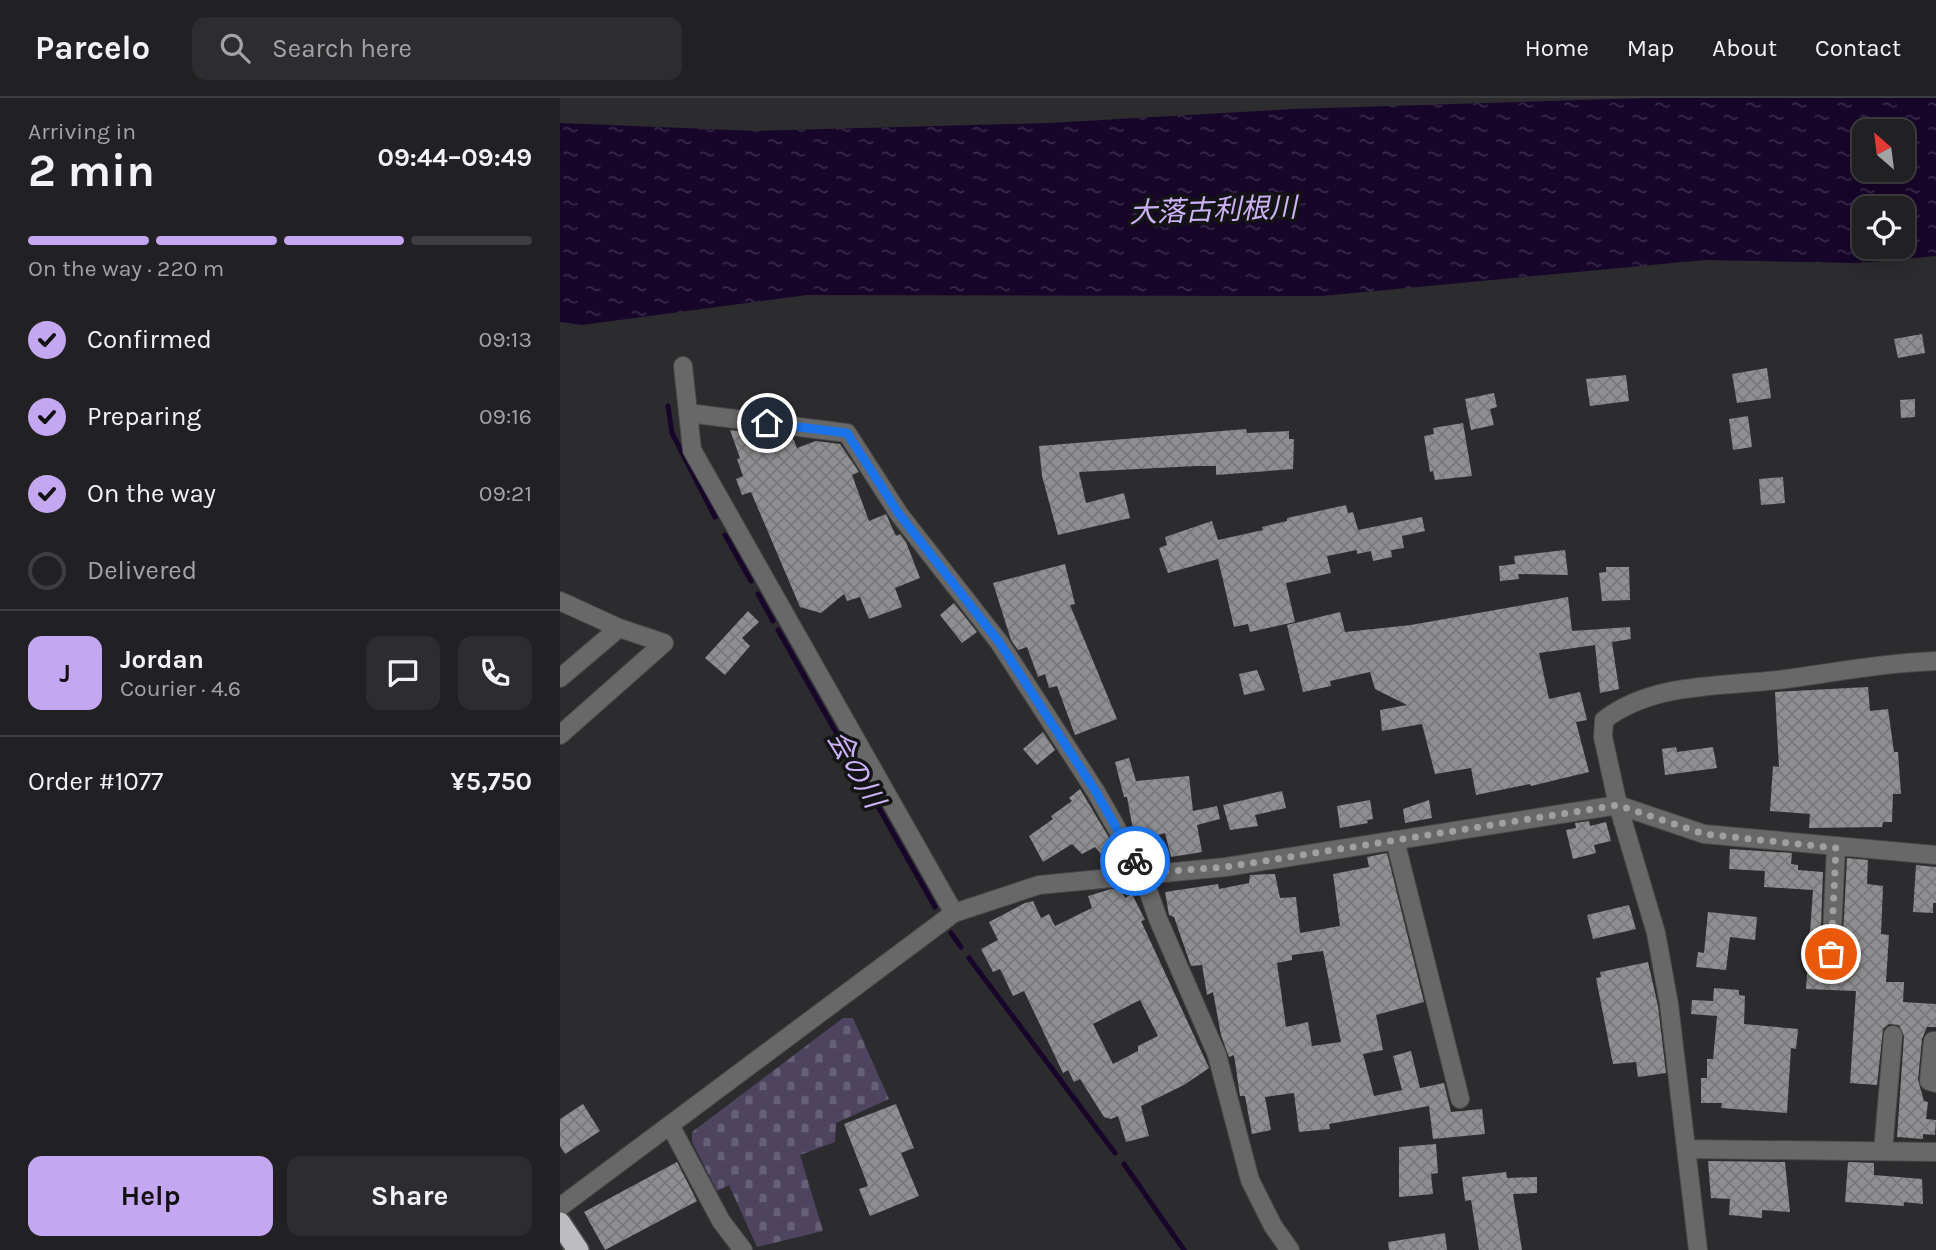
<!DOCTYPE html>
<meta charset="utf-8">
<style>
body{margin:0;font-family:Karla,"Noto Sans JP",sans-serif;background:#2d2d2f;color:#f1f3f6;height:100vh;display:flex;flex-direction:column;font-size:26px;white-space:nowrap}
*{box-sizing:border-box;margin:0}
p{font-size:23px;color:#a2a3a5}
.icon{flex:none;width:38px;height:38px;fill:none;stroke:currentColor;stroke-width:2;stroke-linecap:round;stroke-linejoin:round}
.map{position:relative;flex:1;overflow:hidden}
.panel{display:flex;flex-direction:column;background:#212022;width:560px}
.panel>*{flex:none}
.needle{width:46px;rotate:332deg}
.tools{position:absolute;left:1292px;top:21px;display:grid;gap:14px}
.tools a{display:grid;place-items:center;width:63px;height:63px;border-radius:14px;background:#212022;box-shadow:0 4px 18px #0003,0 0 0 2px #3e3e40;font-size:35px}
.pin{position:absolute;display:grid;place-items:center;width:60px;height:60px;color:#fff;margin:-30px;border:4px solid #fff;border-radius:50%;box-shadow:0 2px 7px #0007}
.courier{position:absolute;display:grid;place-items:center;width:70px;height:70px;margin:-35px;border:5px solid #1a73e8;border-radius:50%;background:#fff;color:#222;box-shadow:0 2px 9px #0007}
.head em{font-style:normal;font-weight:700}
.head div{display:flex;flex-direction:column-reverse}
.head{display:flex;align-items:center;justify-content:space-between;height:119px;padding:0 28px}
h1{font-size:46px;font-weight:700;line-height:52px}
.bar{display:grid;grid-template-columns:repeat(4,1fr);gap:10px 7px;align-content:center;height:84px;padding:0 28px}
.bar i{height:9px;border-radius:5px;background:#3e3e40}
.bar .current{background:#c4a7f1}
.bar p{grid-column:span 4}
.line{display:flex;align-items:center;gap:18px;padding:0 28px;border-top:2px solid #3e3e40}
.line div{flex:1}
.round{display:grid;place-items:center;flex:none;width:74px;height:74px;border-radius:14px;background:#2d2d2f}
ol{padding:0 28px;list-style:none}
li{display:flex;align-items:center;gap:21px;height:77px}
li p{margin-inline-start:auto}
li .icon{padding:7px;border-radius:50%;background:#c4a7f1;color:#111;stroke-width:4}
li:last-child{color:#a2a3a5}
li i{width:38px;height:38px;border:4px solid #3e3e40;border-radius:50%}
.action{display:flex;gap:14px;margin-top:auto;padding:14px 28px}
.action a{flex:1;height:80px;border-radius:14px;background:#c4a7f1;color:#111;font-size:28px;font-weight:700;line-height:80px;text-align:center}
.action a+a{background:#2d2d2f;color:#f1f3f6}
header{display:flex;align-items:center;gap:42px;box-sizing:border-box;height:98px;padding:0 35px;background:#212022;border-bottom:2px solid #3e3e40}
header strong{font-size:33px}
nav{display:flex;gap:38px;margin-inline-start:auto;font-size:24px}
.search{width:490px;height:63px;background:#2d2d2f;display:flex;align-items:center;gap:18px;box-sizing:border-box;padding:0 24px;border-radius:14px;color:#a2a3a5;font-size:26px}
main{display:flex;flex:1;min-height:0}
.map>svg:first-child{display:block}
.cemetery{fill:url(#cemetery-stones)}
.water{fill:url(#water-ripples);fill-rule:evenodd}
.lines{fill:none;stroke-linecap:round;stroke-linejoin:round}
.stream{stroke:#17062a;stroke-width:5}
.building{fill:url(#building-cross-hatch);fill-rule:evenodd}
.minor-casing{stroke:#49484a;stroke-width:20}
.highway-casing{stroke:#49484a;stroke-width:24}
.minor{stroke:#696869;stroke-width:18}
.highway{stroke:#bdbcbf;stroke-width:21}
.done{stroke:#a09fa2;stroke-width:7;stroke-dasharray:0 12.6}
.route{stroke:#1a73e8;stroke-width:9}
.labels{text-anchor:middle;dominant-baseline:central;stroke-width:7;stroke-linejoin:round;paint-order:stroke}
.water-label{font-size:28px;font-style:italic;fill:#cdb2f8;stroke:#141415}
</style>
<header>
<strong>Parcelo</strong>
<div class="search"><svg class="icon" aria-label="search" viewBox="0 0 24 24"><circle cx="10" cy="10" r="6"/><path d="M15 15l6 6"/></svg>Search here</div>
<nav><a>Home</a><a>Map</a><a>About</a><a>Contact</a></nav>
</header>
<main>
<section class="panel">
<div class="head"><div><h1>2 min</h1><p>Arriving in</p></div><em>09:44–09:49</em></div>
<div class="bar"><i class="current"></i><i class="current"></i><i class="current"></i><i></i><p>On the way · 220 m</p></div>
<ol>
<li><svg class="icon" aria-label="check" viewBox="0 0 24 24"><path d="M5 12l5 5 9-10"/></svg>Confirmed<p>09:13</p></li>
<li><svg class="icon" aria-label="check" viewBox="0 0 24 24"><path d="M5 12l5 5 9-10"/></svg>Preparing<p>09:16</p></li>
<li><svg class="icon" aria-label="check" viewBox="0 0 24 24"><path d="M5 12l5 5 9-10"/></svg>On the way<p>09:21</p></li>
<li><i></i>Delivered</li>
</ol>
<div class="line" style="height:126px"><b class="round" style="background:#c4a7f1;color:#111">J</b><div><b>Jordan</b><p>Courier · 4.6</p></div><a class="round"><svg class="icon" aria-label="chat" viewBox="0 0 24 24"><path d="M4 5h16v11H9l-5 4z"/></svg></a><a class="round"><svg class="icon" aria-label="phone" viewBox="0 0 24 24"><path d="M5 4h4l2 5-3 2q2 4 5 5l2-3 5 2v4C11 20 4 13 5 4z"/></svg></a></div>
<div class="line" style="height:91px"><div>Order #1077</div><b>¥5,750</b></div>
<div class="action"><a>Help</a><a>Share</a></div>
</section>
<div class="map">
<svg width="1376" height="1152" viewBox="0 0 1376 1152">
<defs>
<pattern id="cemetery-stones" width="16" height="16" patternUnits="userSpaceOnUse" patternTransform="scale(1.75)"><rect width="16" height="16" fill="#4e445f"/><path d="M2 7V4a2 2 0 0 1 4 0v3zM10 15v-3a2 2 0 0 1 4 0v3z" fill="#675f76"/></pattern>
<pattern id="water-ripples" width="26" height="14" patternUnits="userSpaceOnUse" patternTransform="scale(1.75)"><rect width="26" height="14" fill="#17062a"/><path d="M2 4q2-2 4 0t4 0M15 11q2-2 4 0t4 0" fill="none" stroke="#382a49"/></pattern>
<pattern id="building-cross-hatch" width="8" height="8" patternUnits="userSpaceOnUse" patternTransform="scale(1.75)"><rect width="8" height="8" fill="#8f8e91"/><path d="M0 0l8 8M0 8l8-8" fill="none" stroke="#78787a"/></pattern>
</defs>
<rect width="100%" height="100%" fill="#2c2b2e"/>
<path class="cemetery" d="M283,920H293L329,1001L276,1025L275,1044L240,1057L263,1133L197,1149L169,1087L157,1093L132,1044V1034Z"/>
<path class="water" d="M1089,0H1376V158L1298,165L1145,162L762,198L247,197L22,227L0,224V25L196,33L489,25L734,11ZM1304,33H1342V72H1304ZM1304,110H1342V149H1304Z"/>
<g class="lines">
<path class="stream" d="M108,308L112,335L155,419
M165,437L191,483
M198,496L213,523
M218,532L375,809
M391,835L401,849
M409,860L555,1055
M564,1066L624,1152"/>
</g>
<path class="building" d="M1362,236L1365,255L1338,260L1334,241Z
M1207,270L1211,300L1177,305L1172,276Z
M1066,277L1069,303L1030,308L1026,281Z
M934,295L937,309L930,311L934,327L911,332L905,301Z
M1355,301V319L1341,320L1340,302Z
M1188,318L1192,349L1173,352L1169,321Z
M903,325L912,378L875,382L873,373L870,374L864,338L874,336L873,330Z
M686,331L687,335L729,333V341H734L733,371L656,377V368H636L519,374L526,405L564,395L570,420L498,437L482,378L479,348Z
M170,332L233,340L237,350L256,343L280,346L299,374L292,377L309,423L326,416L336,438L340,436L346,444L360,480L335,490L342,509L309,521L300,499L287,503L284,496L261,515L240,509L191,394L182,397L176,381L183,378L177,361L180,360Z
M1223,379L1225,405L1201,407L1199,381Z
M786,407L788,415L793,414L798,432L862,419L865,433L842,438L844,450L831,452L832,459L813,463L811,453L797,456V452L767,458L771,475L726,485L735,524L690,534L688,526L674,529L658,461L608,475L599,450L607,447L605,439L652,423L658,442L703,432L702,429L727,423V420Z
M1005,452L1008,477L958,476L959,481L940,483L939,468L955,466L954,458Z
M505,466L515,506L510,507L557,621L515,637L497,588L489,590L485,576L478,579L467,549L458,552L451,542L433,485Z
M1046,469H1069L1070,502L1042,503L1039,475L1046,474Z
M1008,499L1012,533L1070,529L1071,541L1052,544L1059,591L1040,595L1035,547L979,555L989,601L1020,594L1027,622L1016,624L1029,674L971,688L970,686L916,697L911,670L875,676L862,626L822,633L820,612L847,607L815,591L810,574L770,583L771,588L743,594L727,527L780,514L785,534L851,527Z
M394,505L417,534L402,545L380,517Z
M188,513L199,524L182,540L190,548L165,577L145,560Z
M697,572L705,592L684,597L679,576Z
M1308,589L1310,613L1328,611L1334,654H1338L1341,696H1333L1332,724H1323L1322,729L1249,730L1250,716L1210,713L1213,668L1219,669L1215,594Z
M483,634L495,652L477,667L463,651Z
M1116,649L1117,654L1153,649L1157,670L1105,677L1102,651Z
M569,660L576,683L629,678L633,713L657,708L660,721L637,727L642,754L611,759L605,735L580,742L578,735L574,737L567,699H564L555,664Z
M520,691L554,748L541,756L535,749L522,756L512,746L483,764L469,738L493,721L491,718L512,703L509,700Z
M722,693L726,710L695,717L698,728L670,732L663,707Z
M810,702L813,721L807,722L808,725L780,730L777,708Z
M869,702L872,720L845,725L843,711Z
M1029,723L1030,728L1046,724L1051,743L1034,747L1036,755L1013,761L1006,732L1016,730L1015,725Z
M1170,751L1232,755L1231,766L1238,767V772L1263,774L1260,856L1261,863L1270,868L1277,867L1282,858L1287,760L1308,762L1307,786L1323,788L1321,836L1329,837L1326,884H1344L1343,904L1376,906V929H1367L1362,941L1358,982L1364,1003L1368,1004L1366,1021L1376,1022L1375,1037L1363,1036V1041L1337,1039L1344,938L1339,927L1329,926L1323,931L1317,987L1290,985L1296,893L1246,891L1253,792L1204,789L1205,773L1169,771Z
M827,755L864,904L816,917L823,952L803,956L814,998L842,992L833,958L851,953L860,990L884,985L891,1014L922,1011L925,1036L873,1041L869,1008L769,1026L770,1031L739,1034L734,995L705,999L711,1032L692,1036L685,998H680L674,957L669,959L661,937L653,894L647,897L642,867L631,868L614,819L609,817L605,794L658,786L659,791L689,785L690,777L715,776L720,800L736,799L740,835L780,828L773,776L809,769L807,759ZM763,853L781,944L752,948L748,924L726,929L717,865L732,862V857Z
M1356,767L1376,769V805H1373V815L1353,814Z
M551,791H560L565,800L572,796L585,822L581,823L649,970L624,987L581,1008L589,1038L566,1044L558,1018L551,1021L544,1019L520,981L514,984L508,972L503,975L464,893L453,898L440,871L433,874L421,851L438,842L429,824L465,805L473,803L481,820L489,816L495,828L532,810L528,798ZM580,902L598,938L578,948V953L553,966L533,926Z
M1069,807L1076,831L1033,841L1027,817Z
M1148,814L1197,819L1195,842L1170,839L1166,872L1136,869L1138,854L1144,855Z
M1088,864L1098,908L1106,975L1078,979L1076,964L1053,966L1036,880L1041,879L1040,874Z
M1154,890L1179,892V897L1185,898L1184,926L1238,931L1236,951L1231,950L1227,1015L1161,1010L1162,1005H1141V980H1147V961H1153L1157,918L1131,916L1132,902L1153,903Z
M23,1006L40,1033L5,1056L0,1048V1021Z
M336,1006L354,1050L341,1055L359,1098L310,1118L299,1091L308,1088L284,1026Z
M876,1046L878,1075L871,1076L873,1096L839,1099V1049Z
M1148,1063L1225,1064L1230,1114L1202,1112V1120L1169,1117L1170,1101L1151,1100Z
M117,1064L137,1103L45,1152L24,1114Z
M1288,1064L1314,1065V1077L1362,1081L1363,1106L1344,1104V1108L1285,1104Z
M946,1074L947,1080L977,1079V1095L953,1096L962,1152H919L911,1102L905,1103L902,1079Z
M885,1135L887,1152H829L828,1144Z"/>
<g class="lines">
<defs>
<path id="minor" d="M123,268L132,352L394,815
M128,315L287,335L339,416L439,544L536,694L582,775L598,821L657,957L690,1082L713,1128L730,1152
M0,503L59,530L104,545L0,637
M0,580L59,530
M835,742L900,1001
M1271,857L1276,749
M1376,943H1373L1369,983L1376,985
M110,1027L161,1123L183,1152
M1126,1051L1376,1054
M1323,1053L1333,937
M0,1109L394,815L479,787L666,769L1058,707L1144,736L1376,757
M1138,1152L1109,906L1096,835L1058,707L1043,639L1044,622C1094,583 1166,589 1226,581C1276,574 1325,565 1376,563"/>
<path id="highway" d="M0,1125L18,1152"/>
</defs>
<use href="#minor" class="minor-casing"/>
<use href="#highway" class="highway-casing"/>
<use href="#minor" class="minor"/>
<use href="#highway" class="highway"/>
</g>
<g class="lines">
<path class="done" d="M575,763L582,775L666,769L1058,707L1144,736L1276,750L1271,856"/>
<path class="route" d="M207,325L287,335L339,416L439,544L536,694L575,763"/>
</g>
<g class="labels">
<g class="water-label">
<text transform="translate(653 112) rotate(-2)">大落古利根川</text>
<text transform="translate(296 671) rotate(60)">会の川</text>
</g>
</g>
</svg>
<div class="tools">
<a><svg class="needle" viewBox="-14 -14 28 28"><path d="M0-13l5 13h-10z" fill="#e53935"/><path d="M0 13l5-13h-10z" fill="#a2a3a5"/></svg></a>
<a><svg class="icon" aria-label="locate" viewBox="0 0 24 24"><circle cx="12" cy="12" r="6"/><path d="M12 2v4M12 18v4M2 12h4M18 12h4"/></svg></a>
</div>
<div class="pin" style="left:1271px;top:856px;background:#ea580c"><svg class="icon" aria-label="bag" viewBox="0 0 24 24"><path d="M5 8h14l-1 12H6zM9 8a3 3 0 0 1 6 0"/></svg></div>
<div class="pin" style="left:207px;top:325px;background:#1f2937"><svg class="icon" aria-label="home" viewBox="0 0 24 24"><path d="M3 11l9-7 9 7M6 9v11h12V9"/></svg></div>
<div class="courier" style="left:575px;top:763px"><svg class="icon" aria-label="bike" viewBox="0 0 24 24"><circle cx="6" cy="16" r="4"/><circle cx="18" cy="16" r="4"/><path d="M6 16l4-8h5l3 8M10 8l3 8H6M13 5h3"/></svg></div>
</div>
</main>
